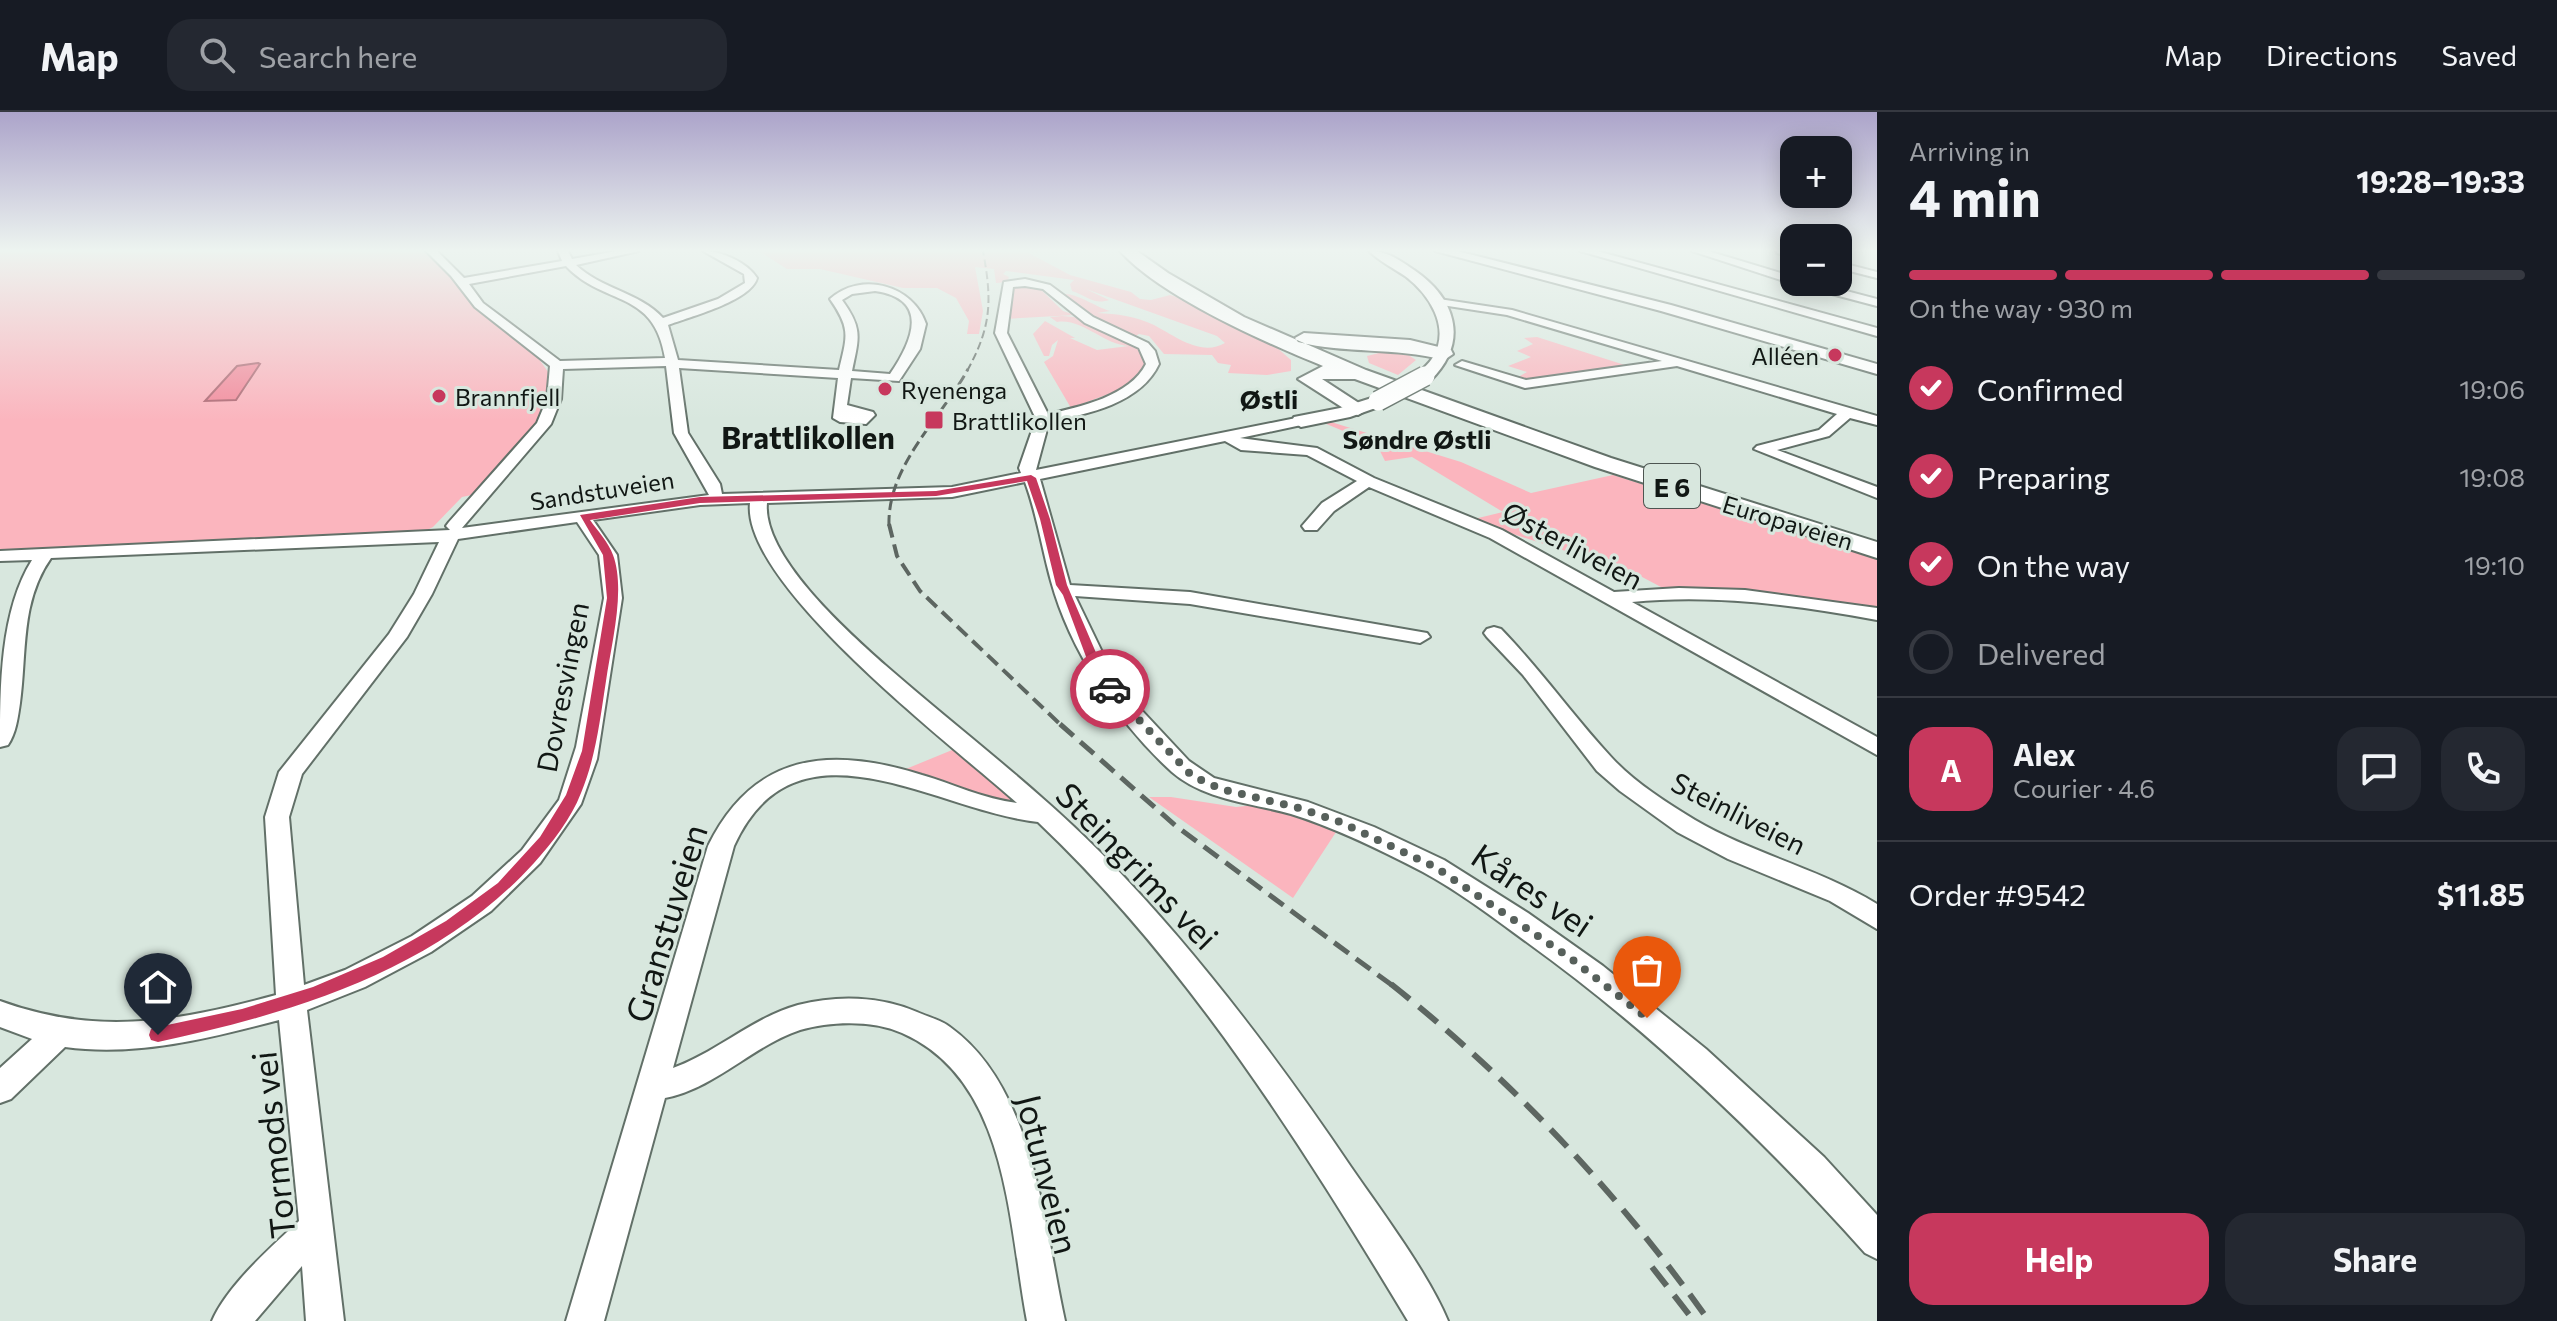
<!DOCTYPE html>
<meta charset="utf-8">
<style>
body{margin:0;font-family:Commissioner,sans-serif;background:#242831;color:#f1f3f6;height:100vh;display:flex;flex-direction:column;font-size:30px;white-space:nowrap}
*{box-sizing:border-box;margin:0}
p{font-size:26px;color:#9ea1a6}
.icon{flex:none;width:44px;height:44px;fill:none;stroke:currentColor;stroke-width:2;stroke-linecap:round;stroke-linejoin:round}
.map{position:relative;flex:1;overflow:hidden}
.drawer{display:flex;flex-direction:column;background:#171b24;width:680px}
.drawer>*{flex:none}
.buttons{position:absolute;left:1780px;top:24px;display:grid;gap:16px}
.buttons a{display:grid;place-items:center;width:72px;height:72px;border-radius:16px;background:#171b24;box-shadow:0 4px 20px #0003;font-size:40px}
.pin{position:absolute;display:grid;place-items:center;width:68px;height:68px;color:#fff;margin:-82px -34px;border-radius:50% 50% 50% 0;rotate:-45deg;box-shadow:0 0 8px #0007}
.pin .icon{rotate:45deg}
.courier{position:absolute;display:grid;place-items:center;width:80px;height:80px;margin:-40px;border:6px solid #c7385d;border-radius:50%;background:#fff;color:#222;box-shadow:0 2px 10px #0007}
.head em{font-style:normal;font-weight:700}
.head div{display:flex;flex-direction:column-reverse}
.head{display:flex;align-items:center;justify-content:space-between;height:136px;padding:0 32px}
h1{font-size:52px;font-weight:700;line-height:60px}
.bar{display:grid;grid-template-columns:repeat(4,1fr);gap:12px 8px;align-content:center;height:96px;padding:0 32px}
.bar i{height:10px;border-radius:6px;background:#363941}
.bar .selected{background:#c7385d}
.bar p{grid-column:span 4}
.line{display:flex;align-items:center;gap:20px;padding:0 32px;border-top:2px solid #363941}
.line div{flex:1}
.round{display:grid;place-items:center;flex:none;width:84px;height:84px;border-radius:24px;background:#242831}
ol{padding:0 32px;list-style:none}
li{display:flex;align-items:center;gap:24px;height:88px}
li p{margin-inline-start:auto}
li .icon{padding:8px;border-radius:50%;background:#c7385d;color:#fff;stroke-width:4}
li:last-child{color:#9ea1a6}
li i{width:44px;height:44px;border:4px solid #363941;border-radius:50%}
.primary-button{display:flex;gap:16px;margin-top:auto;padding:16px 32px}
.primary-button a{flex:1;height:92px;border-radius:24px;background:#c7385d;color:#fff;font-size:32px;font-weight:700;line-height:92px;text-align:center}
.primary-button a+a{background:#242831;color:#f1f3f6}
header{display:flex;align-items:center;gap:48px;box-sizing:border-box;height:112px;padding:0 40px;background:#171b24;border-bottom:2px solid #363941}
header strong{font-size:38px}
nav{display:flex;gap:44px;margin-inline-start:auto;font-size:28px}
.search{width:560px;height:72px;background:#242831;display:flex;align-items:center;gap:20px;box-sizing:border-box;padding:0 28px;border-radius:24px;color:#9ea1a6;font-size:30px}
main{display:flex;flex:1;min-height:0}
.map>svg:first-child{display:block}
.green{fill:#fbb5be;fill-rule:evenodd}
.water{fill:#f38d9e;stroke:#af6a75;stroke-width:2}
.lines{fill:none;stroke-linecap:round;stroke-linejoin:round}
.minor-casing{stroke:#627068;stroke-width:4}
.major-casing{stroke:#627068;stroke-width:4}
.highway-casing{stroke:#627068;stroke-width:4}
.minor{fill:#fff;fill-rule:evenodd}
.major{fill:#fff;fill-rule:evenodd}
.highway{fill:#fff;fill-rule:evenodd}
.rail-far4{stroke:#5d6661;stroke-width:2;stroke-dasharray:8 4;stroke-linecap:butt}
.rail-far3{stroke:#5d6661;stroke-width:3;stroke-dasharray:11 5;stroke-linecap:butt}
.rail-far2{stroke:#5d6661;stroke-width:4;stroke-dasharray:14 7;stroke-linecap:butt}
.rail-far1{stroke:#5d6661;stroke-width:5;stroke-dasharray:18 9;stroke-linecap:butt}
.rail{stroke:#5d6661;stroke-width:6;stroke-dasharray:24 12;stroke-linecap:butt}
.major-bridge-casing{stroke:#627068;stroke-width:22;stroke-linecap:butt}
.major-bridge{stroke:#fff;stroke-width:19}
.route{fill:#c7385d}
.done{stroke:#57605b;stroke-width:8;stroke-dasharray:0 14.4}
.poi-dot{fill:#c7385d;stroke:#d8e7de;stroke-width:3}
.labels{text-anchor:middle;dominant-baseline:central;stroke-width:6;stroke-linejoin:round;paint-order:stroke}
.far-poi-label{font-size:24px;fill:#111714;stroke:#d8e7de;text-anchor:start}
.far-street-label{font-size:24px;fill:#111714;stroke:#d8e7de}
.far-neighbourhood-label{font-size:26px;font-weight:bold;fill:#111714;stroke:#d8e7de}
.shield{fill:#d8e7de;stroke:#4d5551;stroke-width:2}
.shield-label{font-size:26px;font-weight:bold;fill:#111714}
.street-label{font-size:28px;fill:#111714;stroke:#d8e7de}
.far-district-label{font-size:30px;font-weight:bold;fill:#111714;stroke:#d8e7de}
.near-street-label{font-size:34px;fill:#111714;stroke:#d8e7de}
</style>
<header>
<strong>Map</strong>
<div class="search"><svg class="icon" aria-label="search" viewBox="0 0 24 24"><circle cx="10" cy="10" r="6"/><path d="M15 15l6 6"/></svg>Search here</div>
<nav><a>Map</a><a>Directions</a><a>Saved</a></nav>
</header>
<main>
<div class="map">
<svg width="1877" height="1209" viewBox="0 0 1877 1209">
<rect width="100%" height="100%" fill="#d8e7de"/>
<path class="green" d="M0,139H426L529,233L551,264L550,286L535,317L503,357L497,356L476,382L462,385L433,415L425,419L0,439ZM257,251L249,271L236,288L205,289L237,254Z
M759,139H1025L1070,163L1131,180L1140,187L1151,188L1170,183L1184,187L1275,234L1291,248V259L1267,263L1228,261L1231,253L1218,251L1212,243L1164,242L1149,224L1139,222L1134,225L1118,218L1121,216L1090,206L1065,182C1078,182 1096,195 1110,199L1097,201C1117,202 1135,204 1154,213C1175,224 1201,245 1225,231L1217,224L1086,177L1109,188C1094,193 1087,184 1072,179L1070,172L1074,168L1006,159L1003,162L1009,165L1007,170L996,171L994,157L975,155L983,199L979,222H967L969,209L956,186L937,176H903L820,157H787Z
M1011,174H1037L1063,199L1075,203L1005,207Z
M1062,204L1074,205L1126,231L1138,234L1149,254L1130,274L1071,296L1044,250L1053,244L1058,228L1052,233L1049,244H1044L1033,222L1045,209L1075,226H1070L1097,238L1129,234C1103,233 1083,206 1057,210L1050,205Z
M1537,225L1631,255L1528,270L1513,268L1527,260L1508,254L1531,245L1517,239L1533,232L1524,226Z
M1387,239L1407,242L1416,248L1398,263L1369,251L1367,244Z
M1331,310L1461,350L1531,381L1613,363L1877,445V504L1787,490L1676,483L1597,441L1584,445L1470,408L1503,400L1412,345L1385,349L1377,333L1324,311Z
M957,636L1014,687L1005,693L901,659Z
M1149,685H1171L1236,695L1256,693L1276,696L1338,717L1293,786Z"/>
<path class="water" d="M258,251L260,252L236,288L205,289L237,254Z"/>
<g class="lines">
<defs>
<path id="minor" d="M426,139H437L464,166L562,149L558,139H568L572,147L617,139H639L576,153C601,177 639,180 663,206L718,187L745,171L744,162L703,139C721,139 747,150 757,166C751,189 689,205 668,213L678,248L839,258C847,224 851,217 830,187C861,159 913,173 926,212L920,237L899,269L851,266L847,293L873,300L875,303L866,312L840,310L833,306L838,266L679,256L688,321L720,372L722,382L952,375L1021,361L1019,356L1036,307L995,221L1004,170L1025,167L1050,173L1093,205L1148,231L1155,239L1159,252C1141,291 1088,302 1049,310L1036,358L1301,305L1308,309L1306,312L1240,326L1317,336L1374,366L1502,418L1614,480L1679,476L1745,478L1877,496V508C1796,493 1714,482 1632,490L1877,625V643L1490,426L1369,375L1334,399L1317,418H1305L1302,414L1322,391L1357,369L1307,343L1241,338L1225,329L1040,367L1070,473L1190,480L1427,521L1430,525L1420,531L1190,492L1075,484L1118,573L1189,649L1214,666L1308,690L1374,715L1444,748L1528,801L1603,854L1706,937L1824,1045L1877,1103V1147L1865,1141C1763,1027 1653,921 1528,831C1495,807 1460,780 1423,760C1381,738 1336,716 1291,702C1252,691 1204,688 1172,660C1119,612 1070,539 1051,469C1042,437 1037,402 1025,370L952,385L767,391C762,444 848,520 885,553C959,618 1039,677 1108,748C1199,842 1278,947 1351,1055C1382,1100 1428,1161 1448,1209H1408C1301,1032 1189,853 1038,710C936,699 796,597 734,734L673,956C717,940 752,906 798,893C837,883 880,884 917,900C928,905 941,908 950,915C1035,976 1044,1115 1065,1209H1027C1008,1110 1009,968 902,921C873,908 831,909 800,918C752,934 716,976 665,986L604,1209H566L708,734C754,640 831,634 922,663C953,672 984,687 1017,691C957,637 741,473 750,391L700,393L593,408L617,443L622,486L597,647L581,692L540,751L491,799L431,840L365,875L307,898L344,1209H306L302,1154L255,1209H212C227,1174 271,1135 299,1109L279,908C211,926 137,945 65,935L11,987L0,991V956L32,927L0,915V889C99,925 178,909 276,883L265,705L279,660L389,522L414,482L439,430L51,446C20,490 27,541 20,591C18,605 16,621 8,633L0,635C0,575 0,499 32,448L0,449V439L450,418L446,414L449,410L537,311L547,287L550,254L475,195L451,164ZM566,154C605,195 654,177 665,246L560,249L483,191L469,172ZM1025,174L1043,177L1085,211L1139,236L1146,252C1130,284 1080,295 1048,302L1007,221L1013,175ZM875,179C931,187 912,230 890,262L852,259C859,225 863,217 842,188L852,182ZM666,254L674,321L709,383L462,416L551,312L561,287L563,257ZM577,410L599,443L604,486L576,635L559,688L522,738L472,784L412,824L345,858L304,873L289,705L302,662L407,525L432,482L458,427Z
M1580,139H1597L1877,216V224Z
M1692,139H1708L1794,165V170H1812L1877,187V194L1790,171Z
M1776,139L1794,140V146L1777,141Z
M1838,150L1877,160V166L1838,156Z
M1439,187L1512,198L1877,304V313L1850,306L1829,324L1777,338L1877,375V386L1754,337L1757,334L1819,318L1837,302L1677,254L1525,276L1455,253L1462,249L1526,268L1662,249L1507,203L1435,192L1433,190Z
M1494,515L1501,517C1541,558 1573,604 1612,646C1634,670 1667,691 1695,708C1753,742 1820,757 1877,792V817L1830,789L1728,747L1677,720L1620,679L1597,659L1523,563L1487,525L1484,521L1487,517Z"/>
<path id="major" d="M1369,139C1387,139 1398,147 1414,158C1455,186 1470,229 1431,268H1419L1416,264C1422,257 1429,252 1433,245C1451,215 1429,182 1405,164C1393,156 1379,149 1369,139Z
M1435,139H1457L1671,193L1877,252V262L1661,199Z
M1378,284L1387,289L1384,293L1350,305L1301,315L1292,309L1294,305L1340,296Z"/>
<path id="highway" d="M1120,139H1137L1168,161L1244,205L1366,258L1611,346L1877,430V446L1595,355L1355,267H1322L1368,297L1358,303L1351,301L1298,267L1323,254C1266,231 1160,184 1120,139Z
M1304,221L1410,228L1451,238L1453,242L1444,248C1394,235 1346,242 1298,230L1295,226Z"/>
</defs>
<use href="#minor" class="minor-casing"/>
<use href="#major" class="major-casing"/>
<use href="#highway" class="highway-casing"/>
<use href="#minor" class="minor"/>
<use href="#major" class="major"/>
<use href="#highway" class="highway"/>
<path class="rail-far4" d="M967,259C992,214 992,188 983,139"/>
<path class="rail-far3" d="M889,414C887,353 941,307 968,257"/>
<path class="rail-far2" d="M889,412L897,444L920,479L1062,614"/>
<path class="rail-far1" d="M1060,612L1176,714L1393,874"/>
<path class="rail" d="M1391,872C1513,969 1619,1082 1709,1209
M1652,1155L1694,1209"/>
<defs>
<path id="major-bridge" d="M1378,289L1425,264"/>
</defs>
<use href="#major-bridge" class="major-bridge-casing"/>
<use href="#major-bridge" class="major-bridge"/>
</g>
<linearGradient id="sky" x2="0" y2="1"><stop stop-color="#aca4ca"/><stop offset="0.45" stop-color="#edf4f0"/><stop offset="1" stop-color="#edf4f0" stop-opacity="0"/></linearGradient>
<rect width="1877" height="308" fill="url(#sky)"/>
<path class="route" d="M1031,363L1036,366L1050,407L1067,473L1100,550L1116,577L1114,580H1105L1088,550L1063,483L1056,473L1040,407L1027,369L936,384L700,391L590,408C597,418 609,431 613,443C626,478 611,533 606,569C600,607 596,645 581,681C571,707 552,731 534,751C437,858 294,901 158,930L151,928L149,923L151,917L158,915L242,897L313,875L383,845L446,809L498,771L540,725L566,683L582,639L607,486L603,443L580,403L700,385L936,379Z"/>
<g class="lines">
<path class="done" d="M1110,577L1192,664L1221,677L1299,696L1340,710L1435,755L1569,845L1647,906"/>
</g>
<g class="poi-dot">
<circle cx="1835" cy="243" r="8"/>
<circle cx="885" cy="277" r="8"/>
<circle cx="439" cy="284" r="8"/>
<rect x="924" y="298" width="20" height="20" rx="4"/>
</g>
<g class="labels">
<g class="far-poi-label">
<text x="1819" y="243" text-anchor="end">Alléen</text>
<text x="901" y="277">Ryenenga</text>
<text x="455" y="284">Brannfjell</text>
<text x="952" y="308">Brattlikollen</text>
</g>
<g class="far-street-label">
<text transform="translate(602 378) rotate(-9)">Sandstuveien</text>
<text transform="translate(1788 410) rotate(17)">Europaveien</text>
</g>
<g class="far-neighbourhood-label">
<text x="1269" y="286">Østli</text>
<text x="1417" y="326">Søndre Østli</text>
</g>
<rect class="shield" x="1644" y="352" width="56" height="44" rx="6"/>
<g class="shield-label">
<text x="1672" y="374">E 6</text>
</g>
<g class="street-label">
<text transform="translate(1573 433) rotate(28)">Østerliveien</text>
<text transform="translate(562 575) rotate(-79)">Dovresvingen</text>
<text transform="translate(1739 701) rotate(27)">Steinliveien</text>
</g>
<g class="far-district-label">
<text x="808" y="324">Brattlikollen</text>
</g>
<g class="near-street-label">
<text transform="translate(1138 753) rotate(46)">Steingrims vei</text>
<text transform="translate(1533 777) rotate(34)">Kåres vei</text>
<text transform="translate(665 811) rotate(-73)">Granstuveien</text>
<text transform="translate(272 1033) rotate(-96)">Tormods vei</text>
<text transform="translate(1049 1062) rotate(76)">Jotunveien</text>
</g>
</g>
</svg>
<div class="buttons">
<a>+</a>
<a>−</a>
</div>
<div class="pin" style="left:1647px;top:906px;background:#ea580c"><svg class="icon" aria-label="bag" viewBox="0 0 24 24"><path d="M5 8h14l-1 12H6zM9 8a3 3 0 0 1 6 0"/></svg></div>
<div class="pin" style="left:158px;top:923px;background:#1f2937"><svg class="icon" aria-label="home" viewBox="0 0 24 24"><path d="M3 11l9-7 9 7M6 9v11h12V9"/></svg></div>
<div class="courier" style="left:1110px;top:577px"><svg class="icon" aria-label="car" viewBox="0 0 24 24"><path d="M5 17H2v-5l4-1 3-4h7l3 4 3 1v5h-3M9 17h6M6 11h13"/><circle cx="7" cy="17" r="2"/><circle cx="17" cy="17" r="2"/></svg></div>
</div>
<section class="drawer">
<div class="head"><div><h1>4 min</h1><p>Arriving in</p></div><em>19:28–19:33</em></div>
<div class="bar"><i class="selected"></i><i class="selected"></i><i class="selected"></i><i></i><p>On the way · 930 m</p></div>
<ol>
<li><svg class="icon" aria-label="check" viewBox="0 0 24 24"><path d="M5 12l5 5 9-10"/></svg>Confirmed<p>19:06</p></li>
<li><svg class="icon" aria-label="check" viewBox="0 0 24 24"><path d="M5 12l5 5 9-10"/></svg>Preparing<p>19:08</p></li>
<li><svg class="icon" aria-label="check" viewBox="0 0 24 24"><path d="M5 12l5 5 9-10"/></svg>On the way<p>19:10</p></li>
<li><i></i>Delivered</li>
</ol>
<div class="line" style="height:144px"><b class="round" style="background:#c7385d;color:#fff">A</b><div><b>Alex</b><p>Courier · 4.6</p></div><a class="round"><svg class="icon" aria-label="chat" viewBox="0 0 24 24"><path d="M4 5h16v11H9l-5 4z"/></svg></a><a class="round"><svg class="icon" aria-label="phone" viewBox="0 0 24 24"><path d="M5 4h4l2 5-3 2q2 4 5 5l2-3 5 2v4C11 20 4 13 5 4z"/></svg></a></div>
<div class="line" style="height:104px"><div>Order #9542</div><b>$11.85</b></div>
<div class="primary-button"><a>Help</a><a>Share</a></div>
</section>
</main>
